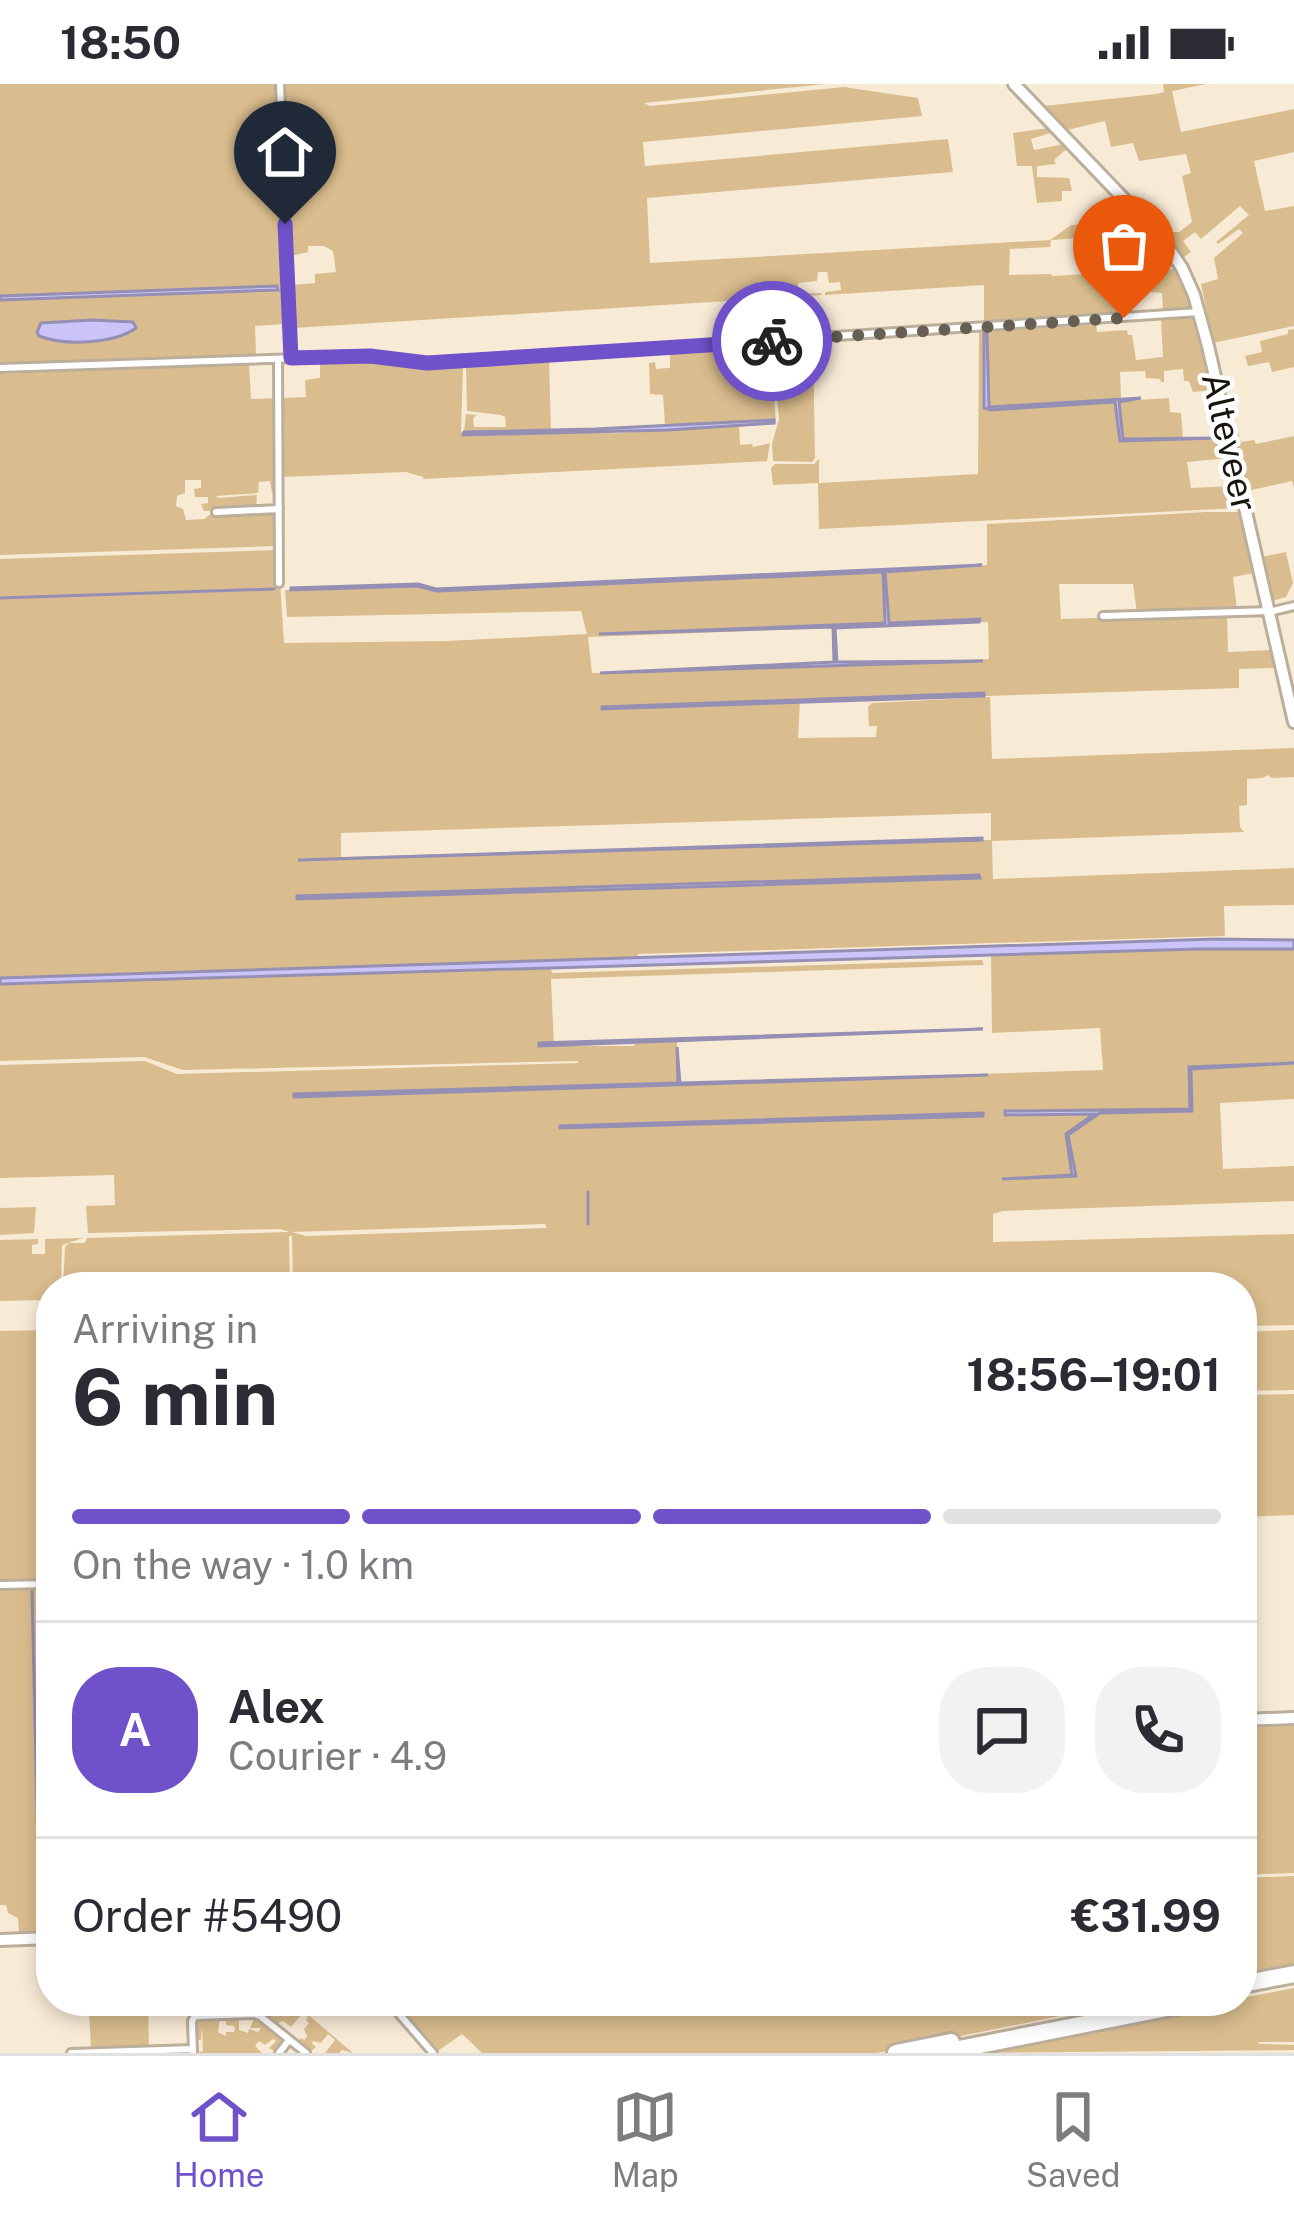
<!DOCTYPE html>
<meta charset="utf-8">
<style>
body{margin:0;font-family:"Public Sans",sans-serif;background:#f2f2f3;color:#2b2b33;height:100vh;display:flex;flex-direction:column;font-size:45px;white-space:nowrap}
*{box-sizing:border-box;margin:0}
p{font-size:39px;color:#7c7c81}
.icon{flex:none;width:66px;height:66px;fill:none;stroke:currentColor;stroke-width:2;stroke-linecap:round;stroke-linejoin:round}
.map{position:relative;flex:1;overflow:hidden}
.side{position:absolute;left:36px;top:1188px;width:1221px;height:744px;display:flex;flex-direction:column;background:#fff;border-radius:48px;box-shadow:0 6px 18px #0003}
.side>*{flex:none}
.pin{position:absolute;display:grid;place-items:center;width:102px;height:102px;color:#fff;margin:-123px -51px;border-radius:50% 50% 50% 0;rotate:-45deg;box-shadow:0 0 12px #0007}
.pin .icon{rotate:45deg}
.courier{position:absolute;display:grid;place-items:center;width:120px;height:120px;margin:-60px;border:9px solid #6f51ca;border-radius:50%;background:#fff;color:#222;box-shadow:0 3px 15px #0007}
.overview em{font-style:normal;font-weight:700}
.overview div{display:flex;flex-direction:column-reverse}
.overview{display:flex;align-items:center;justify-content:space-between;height:204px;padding:0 36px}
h1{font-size:78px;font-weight:700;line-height:90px}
.bar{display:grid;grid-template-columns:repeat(4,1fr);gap:18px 12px;align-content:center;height:144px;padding:0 36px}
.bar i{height:15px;border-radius:9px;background:#e1e1e2}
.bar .on{background:#6f51ca}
.bar p{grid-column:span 4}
.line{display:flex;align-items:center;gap:30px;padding:0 36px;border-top:3px solid #e1e1e2}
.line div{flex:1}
.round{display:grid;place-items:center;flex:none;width:126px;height:126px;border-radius:48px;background:#f2f2f3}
.status{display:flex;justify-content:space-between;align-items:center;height:84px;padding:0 60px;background:#fff;direction:ltr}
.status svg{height:33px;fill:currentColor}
.dock{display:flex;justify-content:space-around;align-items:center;height:168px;border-top:3px solid #e1e1e2;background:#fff;font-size:33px;color:#7c7c81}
.dock a{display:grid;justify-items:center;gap:6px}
.dock .on{color:#6f51ca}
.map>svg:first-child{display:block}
.green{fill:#dabd8e;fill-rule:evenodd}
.water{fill:#cac4fb;stroke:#958fb4;stroke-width:3}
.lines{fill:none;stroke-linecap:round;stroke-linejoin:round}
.stream{stroke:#958fb4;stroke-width:3}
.street-casing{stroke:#bbae9b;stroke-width:12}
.secondary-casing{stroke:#bbae9b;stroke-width:16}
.highway-casing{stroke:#bbae9b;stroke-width:22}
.street{stroke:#fff;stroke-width:6}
.secondary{stroke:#fff;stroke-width:10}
.highway{stroke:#fff;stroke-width:16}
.done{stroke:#675f53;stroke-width:12;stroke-dasharray:0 21.6}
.route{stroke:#6f51ca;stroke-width:15}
.labels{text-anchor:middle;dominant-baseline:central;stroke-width:9;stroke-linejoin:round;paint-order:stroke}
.street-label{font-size:36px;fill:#19140d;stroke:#fff}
</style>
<div class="status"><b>18:50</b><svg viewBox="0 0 49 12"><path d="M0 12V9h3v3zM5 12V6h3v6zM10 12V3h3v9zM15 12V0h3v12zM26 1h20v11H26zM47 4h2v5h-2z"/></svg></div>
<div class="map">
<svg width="1294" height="1969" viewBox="0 0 1294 1969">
<rect width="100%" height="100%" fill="#f8ebd6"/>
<path class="green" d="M0,0H275L285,240L255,242L256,271L0,280Z
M284,0H825L644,19L650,22L844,3L918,14L922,32L643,58L645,82L948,55L953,88L647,114L650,179L1050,156L1071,141L1105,139L1104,130L1128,126L1150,149L1051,156L1050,163L1010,165L1009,191L1051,190L1052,192L1176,185L1188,208L1192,224L1163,227L1162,209L1151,208L1150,190L1127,191L1128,232L984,241V201L825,211V208L841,206L840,198L829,199L827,188H818L817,197L798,199L799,210L821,209L822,211L294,244L292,201L315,199V190L336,188L333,167L324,162H308V168L291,172Z
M1163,0H1206L1172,7L1181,48L1294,25V68L1254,77L1265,127L1294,122V242L1213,259L1201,200L1218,195L1214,174L1243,149L1239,145L1218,160L1216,158L1249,131L1240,122L1201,155L1195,148L1183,157L1191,168L1180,176L1161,151L1164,148H1179L1192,138L1182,92L1191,89L1186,70L1139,77L1133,59L1111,63L1105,37L1067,46L1044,22L1156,10L1164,8Z
M1049,44L1053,48L1031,55L1034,66L1064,60L1068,64L1054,76L1056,80L1037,82V93L1069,94L1072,107H1062V117L1037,119L1032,82H1017L1013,49Z
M1153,152L1175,182L1132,185L1130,164H1121V157Z
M1192,233L1197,234L1213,306L1193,308L1189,297H1184L1183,285L1164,287V298H1161L1160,295L1146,294L1145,287L1120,288L1121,315L990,323L1003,324L1169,314L1170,328L1181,329L1183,355L1224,354L1228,374L1187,378L1191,404L1234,402L1239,424L819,445L818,399L773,401L771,384L775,380H814L819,375V399L978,390L979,248L1096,241L1097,248L1127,246L1128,251H1132L1136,276L1163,273L1161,235Z
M1294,245V283L1272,288L1269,278L1248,282L1245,272L1262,268L1260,257L1288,250V246Z
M813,258L815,374L812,378L773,377L772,360L779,335L773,260Z
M770,261L776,339L739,341L740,361L752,360L753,363L770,359L767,377L423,395V393L406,388L282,393L281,314L306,313L305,296L320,294V278L369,277L426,284L463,282L461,348H464L466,330L477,331L473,334L474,343H506L505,333L501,331L467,327L466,281L549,275L551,347C587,348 631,354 665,341L663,311L650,310L649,279L655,278L656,285L670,284V267Z
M249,280L251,315L276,314L278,406L272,409L270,397L259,398L258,409L216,412L219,414L257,411L256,425L204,427L201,420L208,419V413H195L194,405L201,404V396H185V409L177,412L176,422L183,425L186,436L204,435L212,429L278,427V462L0,471V290Z
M1238,348L1241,358L1254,356L1256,360L1294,352V404L1292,397L1247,407L1233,349Z
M1206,428H1240L1254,489L1233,493L1237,526L1137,529L1133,500H1059L1061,535L1227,530L1228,568L1272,566L1276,584L1239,585V604L800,618L798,654L876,653L877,642H869L868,623L872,619L990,613L992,675L1294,664V693L1272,694L1268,691L1263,694L1247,695V721L1239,722L1240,743L1244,748L992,757L993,795L1294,784V821L1224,822L1225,852L638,870L637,874L0,894V475L278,466L284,559L447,557L587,550L581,527L287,533L285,506L414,502L448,507L987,481V440ZM988,538L989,575L966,576L592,589L588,553ZM991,729V756L341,773V749Z
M1286,468L1293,499L1286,513L1272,517L1262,473Z
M1198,865H1294V1015L1220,1019L1223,1085L1294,1082V1117L1003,1127L993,1130V1158L1294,1150V1241L1242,1242V1203H293L292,1152H289L290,1203H63L65,1163L69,1159H85L87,1154L290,1148L280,1145L88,1149L86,1122L115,1121L114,1091L0,1094V981L145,977L177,990L578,979V977L183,986L144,973L0,977V900L551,885L552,889L982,876L984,881L551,895L554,962H634L635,958L677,957L678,1000L1103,986L1100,944L992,949L991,872ZM545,1140L547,1144L306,1152L292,1148Z
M36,1123L34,1149L0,1151V1124Z
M83,1154L62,1161L61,1203H51V1216L0,1217V1156L38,1155V1160L32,1161V1170H45V1155Z
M51,1246V1497L0,1499V1247Z
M1294,1246V1306L1242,1307V1248Z
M1294,1310V1431L1242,1433V1311Z
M28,1504L51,1505V1816L47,1814L46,1808H39L40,1849L19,1850L18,1834L8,1829L6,1821H0V1506Z
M1294,1639V1789L1242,1791V1641Z
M1294,1792V1886L1242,1896V1794Z
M1294,1904V1958H1258L1259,1960L1294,1961V1966L963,1969L1228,1917H1242V1914Z
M60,1917H148L149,1965L91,1966L89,1927H67L66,1924H60Z
M262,1917H292L353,1969L342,1966L339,1969H325L335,1956L328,1950L321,1959L313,1957L312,1960L316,1963L309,1969L298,1959L301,1954L304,1956L307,1952L304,1945L309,1939L306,1936L308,1933L303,1929L291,1943L283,1937L276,1940L280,1944H278L262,1928L266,1923Z
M390,1917H1134L877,1969H482L462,1950L435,1969Z
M241,1932L243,1933L239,1935V1946L248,1949L249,1945L258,1948L261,1944H250L254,1935L247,1934L249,1932L259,1934L283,1953L284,1958L276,1968L269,1964L276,1957L273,1955L265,1961L259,1957L255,1962L262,1969H197L203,1967L202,1942L201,1956H198L196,1935L220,1933L218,1948L226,1952V1948H234L235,1945L234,1942L226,1941V1934Z"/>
<path class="water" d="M277,202L278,206L0,216V212Z
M92,236L133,238L136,244C114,260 65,262 39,252L37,248L41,239Z
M984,248H987L989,323L1141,314L1119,318L1123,355L1217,354L1120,357L1115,318L990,326L984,324Z
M774,336V339L668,346L463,351L464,348L595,345Z
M982,481L885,488L889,539L980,535L979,538L835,544L837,578L983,577L600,589L834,578L833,543L599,550L885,539L883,488L437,507L417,502L291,506V504L418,500L436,505Z
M984,609V612L602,625V623Z
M982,754V756L298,776Z
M979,791L980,794L297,815V812Z
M1215,855L1294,856V865H1198L0,900V894Z
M983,945L539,962V959Z
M677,963L680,999L988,991L294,1013V1010L678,999Z
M1294,979L1191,985L1192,1027L1100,1029L1068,1051L1076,1092L1002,1095L1072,1091L1066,1050L1094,1030L1005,1031V1027L1190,1025L1189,983Z
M983,1029V1032L560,1044V1042Z"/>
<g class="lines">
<path class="stream" d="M0,514L274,505
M1276,523L1294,519
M588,1108V1140
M32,1507L40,1847"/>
<defs>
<path id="street" d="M280,0L291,274
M278,275L279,499
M0,284L361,272L427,279L1199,228
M216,428L279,425
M1103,532L1273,527L1294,522
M0,1501L51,1500
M388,1917L433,1969
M71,1969L193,1965
M193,1969L192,1937L195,1932L254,1930L260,1932L306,1969
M279,1969L289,1956"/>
<path id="secondary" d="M1014,0L1164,157L1182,184L1194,211L1208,262L1294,638
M1242,1636L1294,1634
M0,1856L51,1854"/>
<path id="highway" d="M1242,1900L1294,1890
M896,1969L951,1958
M939,1969L1202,1917"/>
</defs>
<use href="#street" class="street-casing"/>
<use href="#secondary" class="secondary-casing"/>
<use href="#highway" class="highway-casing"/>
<use href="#street" class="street"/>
<use href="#secondary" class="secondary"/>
<use href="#highway" class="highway"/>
</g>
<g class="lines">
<path class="done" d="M772,257L1124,234"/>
<path class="route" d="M285,140L291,274L370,272L427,279L772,257"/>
</g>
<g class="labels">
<g class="street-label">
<text transform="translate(1230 358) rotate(77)">Alteveer</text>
</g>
</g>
</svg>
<div class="pin" style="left:1124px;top:234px;background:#ea580c"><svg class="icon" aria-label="bag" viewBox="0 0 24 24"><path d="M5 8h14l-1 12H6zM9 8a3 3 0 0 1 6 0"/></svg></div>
<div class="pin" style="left:285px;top:140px;background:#1f2937"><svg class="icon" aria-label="home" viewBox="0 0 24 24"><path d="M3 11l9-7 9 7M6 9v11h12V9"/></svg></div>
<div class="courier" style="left:772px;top:257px"><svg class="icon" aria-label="bike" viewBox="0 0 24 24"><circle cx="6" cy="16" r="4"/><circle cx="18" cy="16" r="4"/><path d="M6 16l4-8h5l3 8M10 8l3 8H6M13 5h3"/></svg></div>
<section class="side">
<div class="overview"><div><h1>6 min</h1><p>Arriving in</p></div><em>18:56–19:01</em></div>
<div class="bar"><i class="on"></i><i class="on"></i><i class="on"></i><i></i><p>On the way · 1.0 km</p></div>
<div class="line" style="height:216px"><b class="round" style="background:#6f51ca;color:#fff">A</b><div><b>Alex</b><p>Courier · 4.9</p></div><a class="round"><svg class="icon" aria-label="chat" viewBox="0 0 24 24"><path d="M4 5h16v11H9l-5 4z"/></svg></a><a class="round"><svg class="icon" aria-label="phone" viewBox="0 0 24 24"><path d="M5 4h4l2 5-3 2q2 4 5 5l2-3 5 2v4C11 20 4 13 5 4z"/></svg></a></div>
<div class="line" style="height:156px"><div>Order #5490</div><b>€31.99</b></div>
</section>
</div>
<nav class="dock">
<a class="on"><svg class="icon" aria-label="home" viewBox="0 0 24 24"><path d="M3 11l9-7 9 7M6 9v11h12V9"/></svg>Home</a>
<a><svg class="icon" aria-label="map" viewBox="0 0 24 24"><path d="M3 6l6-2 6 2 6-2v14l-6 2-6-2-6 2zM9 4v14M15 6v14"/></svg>Map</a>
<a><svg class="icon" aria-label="saved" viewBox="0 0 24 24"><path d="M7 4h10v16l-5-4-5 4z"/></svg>Saved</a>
</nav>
